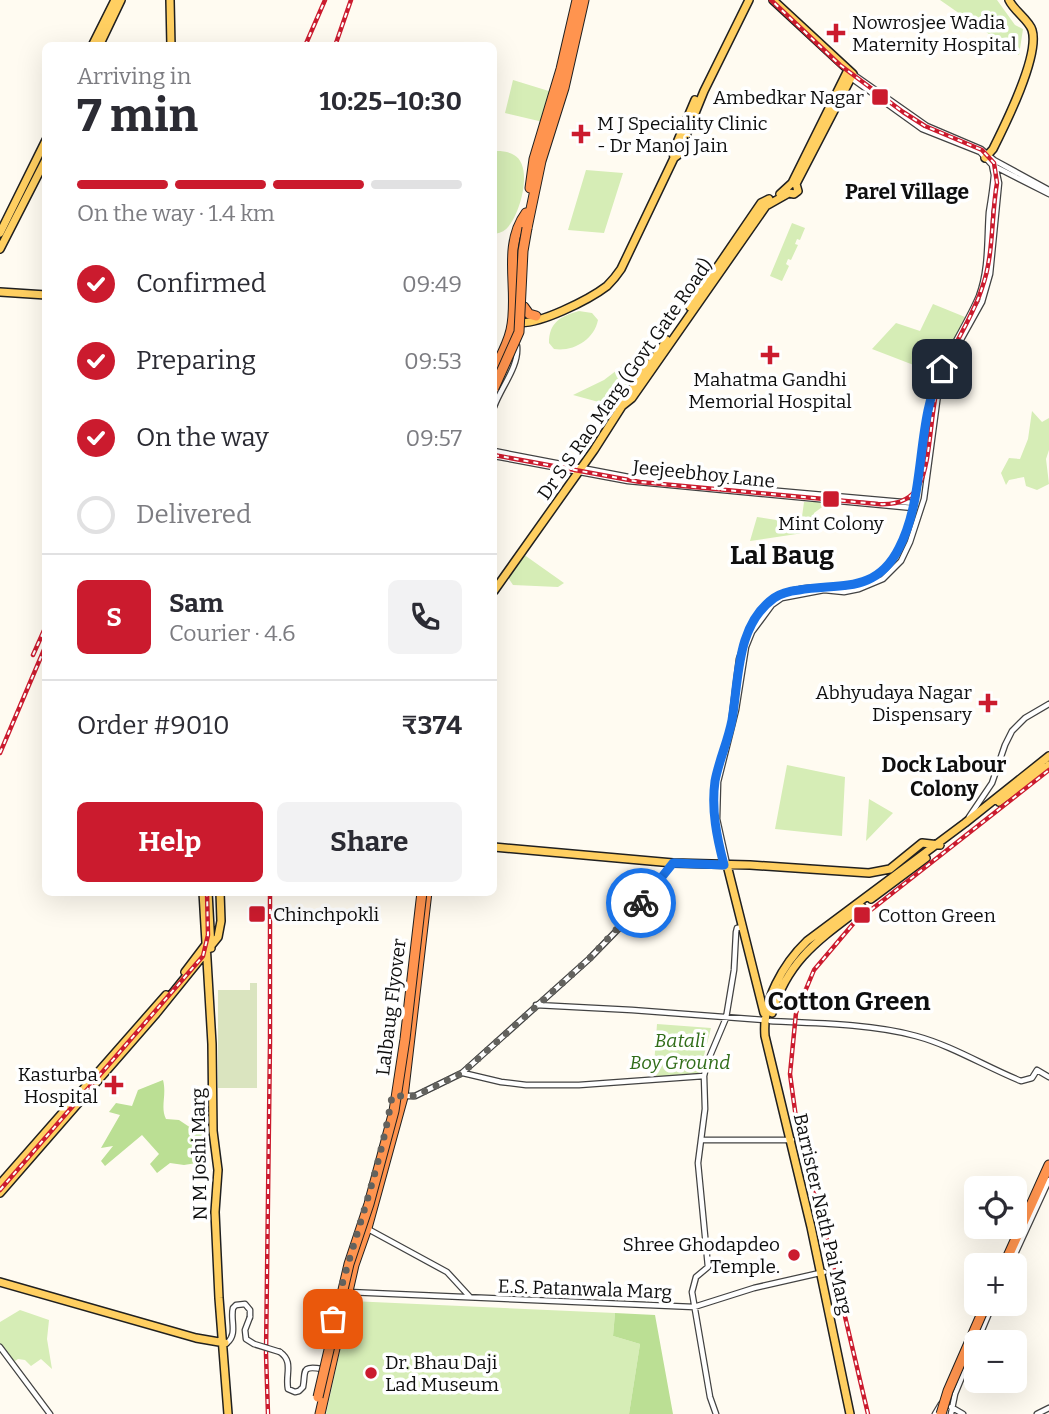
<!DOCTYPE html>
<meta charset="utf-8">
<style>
body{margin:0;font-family:Bitter,serif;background:#f2f2f3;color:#2b2b33;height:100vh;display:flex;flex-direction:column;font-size:26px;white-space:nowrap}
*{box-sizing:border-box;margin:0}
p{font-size:23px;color:#7c7c81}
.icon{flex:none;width:38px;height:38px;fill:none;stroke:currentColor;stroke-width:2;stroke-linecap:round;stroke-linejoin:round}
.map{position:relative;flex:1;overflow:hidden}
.drawer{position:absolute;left:42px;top:42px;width:455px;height:854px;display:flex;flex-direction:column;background:#fff;border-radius:10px;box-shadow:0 7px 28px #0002}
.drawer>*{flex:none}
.buttons{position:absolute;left:964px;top:1176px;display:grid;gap:14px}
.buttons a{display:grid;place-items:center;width:63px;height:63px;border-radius:10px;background:#fff;box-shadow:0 7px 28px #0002;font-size:35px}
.pin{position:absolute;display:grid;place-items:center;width:60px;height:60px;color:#fff;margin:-30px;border-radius:14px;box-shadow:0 4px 10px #0006}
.courier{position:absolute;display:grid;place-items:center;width:70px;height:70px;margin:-35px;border:5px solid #1a73e8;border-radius:50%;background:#fff;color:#222;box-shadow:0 2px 9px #0007}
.overview em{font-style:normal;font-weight:700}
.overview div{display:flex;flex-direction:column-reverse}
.overview{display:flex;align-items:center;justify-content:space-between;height:119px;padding:0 35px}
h1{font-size:46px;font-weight:700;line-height:52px}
.bar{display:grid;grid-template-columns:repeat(4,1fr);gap:10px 7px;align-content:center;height:84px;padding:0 35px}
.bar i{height:9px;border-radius:5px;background:#e1e1e2}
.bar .selected{background:#cb1b2e}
.bar p{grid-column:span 4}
.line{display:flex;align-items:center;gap:18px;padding:0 35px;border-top:2px solid #e1e1e2}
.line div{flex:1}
.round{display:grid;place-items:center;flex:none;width:74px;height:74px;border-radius:10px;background:#f2f2f3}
ol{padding:0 35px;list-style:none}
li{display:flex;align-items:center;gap:21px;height:77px}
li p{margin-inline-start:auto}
li .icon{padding:7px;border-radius:50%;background:#cb1b2e;color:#fff;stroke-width:4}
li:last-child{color:#7c7c81}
li i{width:38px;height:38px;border:4px solid #e1e1e2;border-radius:50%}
.cta{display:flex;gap:14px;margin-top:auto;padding:14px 35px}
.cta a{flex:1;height:80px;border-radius:10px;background:#cb1b2e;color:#fff;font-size:28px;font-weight:700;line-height:80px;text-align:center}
.cta a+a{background:#f2f2f3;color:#2b2b33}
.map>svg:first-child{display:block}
.green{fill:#d6edb6}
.forest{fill:#bbdf94}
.cemetery{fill:#dae4bf}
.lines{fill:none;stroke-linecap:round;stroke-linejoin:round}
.minor-casing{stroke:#424242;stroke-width:7}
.major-casing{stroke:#202020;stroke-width:10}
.highway-casing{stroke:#202020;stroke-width:11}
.minor{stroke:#fff;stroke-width:4.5}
.major{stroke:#ffcf61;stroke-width:7}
.highway{stroke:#ff944f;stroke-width:9}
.rail-casing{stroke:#cb1b2e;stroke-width:4.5}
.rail{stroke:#fff;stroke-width:2;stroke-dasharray:5;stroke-linecap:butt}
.minor-bridge-casing{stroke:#424242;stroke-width:7;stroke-linecap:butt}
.highway-bridge-casing{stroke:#202020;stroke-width:11;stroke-linecap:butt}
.minor-bridge{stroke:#fff;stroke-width:4.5}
.highway-bridge{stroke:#ff944f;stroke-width:9}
.done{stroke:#63625e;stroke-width:7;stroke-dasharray:0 12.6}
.route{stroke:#1a73e8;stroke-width:9}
.poi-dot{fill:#cb1b2e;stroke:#fff;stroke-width:2.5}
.labels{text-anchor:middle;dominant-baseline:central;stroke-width:7;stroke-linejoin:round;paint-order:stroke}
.poi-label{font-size:19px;fill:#0f0f0f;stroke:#fff;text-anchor:start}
.street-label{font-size:19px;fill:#0f0f0f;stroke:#fff}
.park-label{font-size:19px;font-style:italic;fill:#306d19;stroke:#fff}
.neighbourhood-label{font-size:21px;font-weight:bold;fill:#0f0f0f;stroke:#fff}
.district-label{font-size:26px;font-weight:bold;fill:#0f0f0f;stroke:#fff}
</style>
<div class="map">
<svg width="1049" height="1414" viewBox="0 0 1049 1414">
<rect width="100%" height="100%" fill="#fffbf1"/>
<path class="green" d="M940,0H997L1015,25L1023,29L1019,55Z
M513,80L552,92L543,122L505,113Z
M497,151C503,151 509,152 514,155C534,166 520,214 508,227C504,232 499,233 494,234V152Z
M586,170L623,173L604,233L568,230Z
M792,223L805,228L800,240L797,239L795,244L798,245L791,260L788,259L786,264L789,266L782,281L770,276Z
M933,304L965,317L937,374L872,349L896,323L920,331Z
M579,311L592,313L598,320C594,340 573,352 554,349L549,343C549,322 561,316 579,311Z
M642,351L655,356L617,407L573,395L604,380Z
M1032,411L1042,422L1049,418V450L1046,459L1049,484L1037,490L1026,486L1024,477L1009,480L1006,485L1001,473L1009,458L1020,459L1028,439Z
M804,502H829L814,513L810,532L750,541L757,517L801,524Z
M523,554L564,583L558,587L513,585L507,576Z
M787,765L845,777L842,836L775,829Z
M869,799L893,813L866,841Z
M657,1024L711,1028L699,1075L653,1079Z
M351,1301L615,1313L613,1336L640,1344L629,1414H326Z
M20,1310L49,1320L47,1339L52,1369L41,1359L31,1366L25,1360L18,1359L12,1363L0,1347V1322Z"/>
<path class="forest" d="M163,1080C167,1095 160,1107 166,1119L179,1120L191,1128L206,1118L209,1161L184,1165L170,1163L157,1173L150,1164L159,1154L142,1135L105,1166L101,1161L113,1146L101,1148L120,1115L109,1112L116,1103L132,1106L138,1090Z
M615,1313L655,1315L673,1414H629L640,1344L613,1336Z"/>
<path class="cemetery" d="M250,983H257V1088H218V990H250Z"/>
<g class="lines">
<defs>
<path id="minor" d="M851,78L922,129L980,152L992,165L1049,194
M994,160L1049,190
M494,407C501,387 519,367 517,346
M494,451L634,478L914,503
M494,456L628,481L913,508
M750,631C783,557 841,610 885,568C923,532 918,441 933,392C943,358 965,329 979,296C989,269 987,240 989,212C991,200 993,187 994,175L992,165
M732,716L739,659L746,639
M969,817L992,783L1005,745L1012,731L1025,718L1049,704
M715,821L719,843
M727,864L717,819L718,782L736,710L746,647L752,632L772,605L782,598L824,590L844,592L859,589L883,579L901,561L910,542L924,499L939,387L948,363L982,302L990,274L999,183L994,160L981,149L927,126L853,74
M536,1005L632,1010L765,1020
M770,1021C815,1023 873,1024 916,1036C953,1046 986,1067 1021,1081L1032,1078L1037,1070L1049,1077
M463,1073L501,1082L526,1085H579L704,1076
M403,1096H415L462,1073L589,959L632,915L672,864
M701,1140H792
M368,1229L447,1272L470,1297
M1010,1265L1049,1180
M348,1292L694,1307L754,1288L824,1272
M977,1342L993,1304
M227,1343C238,1334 230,1320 233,1308L236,1305L245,1304L250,1310V1317
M0,1347L50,1414
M280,1352C294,1362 285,1374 288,1389L295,1392L299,1391L303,1387C306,1372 300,1365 322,1369
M951,1407L963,1414
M716,1414L710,1397L692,1292L696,1277L708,1267L698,1163L705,1109L704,1076L707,1063L726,1018L734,970L736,932L737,928L743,927
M935,1414L941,1404
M951,1414L955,1394L976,1343
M1037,1414L1049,1408"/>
<path id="major" d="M170,0L171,46
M92,46L115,0
M99,46L121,0
M674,158L673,152L695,100
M985,158L993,149C1005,125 1040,55 1032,30C1029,20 1014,11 1009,0
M780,194L792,183L848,70
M0,233L46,140
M0,249L46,159
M0,292L46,295
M690,307L761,203L769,199
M516,322C536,327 590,299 607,286C612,281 617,275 621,269L674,158L678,155L704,91L749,0
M623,405L625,399L667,340
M494,591L594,450L622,406L632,398L766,206L789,193L794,194L798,191L796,184L853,74L773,0
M999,802L1049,765
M494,847L673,863L750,865L869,873L890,869L922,843L940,845
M727,865L764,1013
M203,892L212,1044L213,1131L218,1170L215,1212L219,1298L228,1414
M208,892L211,948
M871,899L926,858
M185,972L207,943
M772,1013C788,959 820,939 862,907
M0,1184L166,995
M0,1193L155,1015L218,937L221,921L220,892
M0,1282L196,1338L225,1343
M850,1414L811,1227L765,1036C762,1001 783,964 807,941L965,823L1049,756"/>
<path id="highway" d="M530,188L534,159L561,69L577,0
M527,228L541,161L564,88L584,0
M524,307L529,314L536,316
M494,370C500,358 508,344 511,330C520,292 501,247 526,213
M1004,1265L1049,1165
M320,1414L354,1265L367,1228L403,1097L427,892"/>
</defs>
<use href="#minor" class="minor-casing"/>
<use href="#major" class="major-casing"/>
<use href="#highway" class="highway-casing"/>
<use href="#minor" class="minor"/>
<use href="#major" class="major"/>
<use href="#highway" class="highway"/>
<defs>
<path id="rail" d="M305,46L325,0
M335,46L351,0
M494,455L640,482L878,504C894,505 911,501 919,485C931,463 930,413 938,385C948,351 971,322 982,288C994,255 991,217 997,183L994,163L982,150L925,126L903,112L840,65L771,0
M33,655L46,626
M0,753L46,645
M0,1190L203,956L208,935L207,892
M268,1414L266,1354L270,1042V892
M868,1414L813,1181L796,1118L790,1074L796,1013L814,970L853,924L1049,770"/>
</defs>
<use href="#rail" class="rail-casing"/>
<use href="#rail" class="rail"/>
<defs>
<path id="minor-bridge" d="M250,1317L245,1330L246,1339L254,1344L280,1352"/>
<path id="highway-bridge" d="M494,388L519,332L523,251L527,228
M318,1397L349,1264L369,1204L394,1111L405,1039L422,892
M941,1414L948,1391L986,1304"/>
</defs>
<use href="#minor-bridge" class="minor-bridge-casing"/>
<use href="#highway-bridge" class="highway-bridge-casing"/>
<use href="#minor-bridge" class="minor-bridge"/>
<use href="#highway-bridge" class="highway-bridge"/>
</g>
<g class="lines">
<path class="done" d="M333,1319C351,1245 380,1172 392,1096H415L462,1073L589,959L641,903"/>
<path class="route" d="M641,903L673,863L724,865C717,838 711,810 715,781C719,760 728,741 732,720C739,679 736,625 774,598C781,593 790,591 799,590C840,583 876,594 899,548C927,494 915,421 942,369"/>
</g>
<g class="poi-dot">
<path d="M832.5 22.5h7v7h7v7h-7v7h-7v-7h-7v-7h7z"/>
<rect x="871" y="88" width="18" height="18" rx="3.5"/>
<path d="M577.5 123.5h7v7h7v7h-7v7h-7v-7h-7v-7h7z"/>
<path d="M766.5 344.5h7v7h7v7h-7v7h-7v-7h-7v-7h7z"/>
<rect x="822" y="490" width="18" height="18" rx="3.5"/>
<path d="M984.5 692.5h7v7h7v7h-7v7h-7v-7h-7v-7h7z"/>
<rect x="248" y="905" width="18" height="18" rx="3.5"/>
<rect x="853" y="906" width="18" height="18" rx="3.5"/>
<path d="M110.5 1074.5h7v7h7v7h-7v7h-7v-7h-7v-7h7z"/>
<circle cx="794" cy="1255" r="7"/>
<circle cx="371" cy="1373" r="7"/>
</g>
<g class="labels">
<g class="poi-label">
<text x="852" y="22">Nowrosjee Wadia<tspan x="852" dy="22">Maternity Hospital</tspan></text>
<text x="864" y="97" text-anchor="end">Ambedkar Nagar</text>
<text x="597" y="123">M J Speciality Clinic<tspan x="597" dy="22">- Dr Manoj Jain</tspan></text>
<text x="770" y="379" text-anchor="middle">Mahatma Gandhi<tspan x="770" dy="22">Memorial Hospital</tspan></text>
<text x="831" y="523" text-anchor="middle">Mint Colony</text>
<text x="972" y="692" text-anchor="end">Abhyudaya Nagar<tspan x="972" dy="22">Dispensary</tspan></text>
<text x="273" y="914">Chinchpokli</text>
<text x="878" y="915">Cotton Green</text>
<text x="98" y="1074" text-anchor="end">Kasturba<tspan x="98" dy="22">Hospital</tspan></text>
<text x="780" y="1244" text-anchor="end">Shree Ghodapdeo<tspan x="780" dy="22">Temple.</tspan></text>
<text x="385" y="1362">Dr. Bhau Daji<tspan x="385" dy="22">Lad Museum</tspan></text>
</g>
<g class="street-label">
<text transform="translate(625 379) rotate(-55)">Dr S S Rao Marg (Govt Gate Road)</text>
<text transform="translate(704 474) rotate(6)">Jeejeebhoy Lane</text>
<text transform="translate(391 1007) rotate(-83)">Lalbaug Flyover</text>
<text transform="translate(199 1154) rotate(-91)">N M Joshi Marg</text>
<text transform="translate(823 1214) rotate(77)">Barrister Nath Pai Marg</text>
<text transform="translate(585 1289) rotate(2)">E.S. Patanwala Marg</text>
</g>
<g class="park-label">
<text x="680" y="1040">Batali<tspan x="680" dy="22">Boy Ground</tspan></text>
</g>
<g class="neighbourhood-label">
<text x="907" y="192">Parel Village</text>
<text x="944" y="765">Dock Labour<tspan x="944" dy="24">Colony</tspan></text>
</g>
<g class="district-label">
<text x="782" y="555">Lal Baug</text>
<text x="849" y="1001">Cotton Green</text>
</g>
</g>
</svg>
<div class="buttons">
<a><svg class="icon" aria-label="locate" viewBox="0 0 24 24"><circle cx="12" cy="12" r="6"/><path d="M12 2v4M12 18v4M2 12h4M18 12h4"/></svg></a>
<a>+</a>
<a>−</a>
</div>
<div class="pin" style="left:333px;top:1319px;background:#ea580c"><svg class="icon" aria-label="bag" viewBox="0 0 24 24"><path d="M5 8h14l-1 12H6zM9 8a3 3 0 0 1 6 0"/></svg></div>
<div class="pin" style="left:942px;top:369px;background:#1f2937"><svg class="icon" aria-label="home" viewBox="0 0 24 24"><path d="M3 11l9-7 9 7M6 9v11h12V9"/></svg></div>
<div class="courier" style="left:641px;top:903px"><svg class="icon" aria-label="bike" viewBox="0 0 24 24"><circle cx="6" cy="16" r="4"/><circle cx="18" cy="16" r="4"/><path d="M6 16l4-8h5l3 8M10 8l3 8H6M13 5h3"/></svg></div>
<section class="drawer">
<div class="overview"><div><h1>7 min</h1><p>Arriving in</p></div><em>10:25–10:30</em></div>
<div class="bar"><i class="selected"></i><i class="selected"></i><i class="selected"></i><i></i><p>On the way · 1.4 km</p></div>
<ol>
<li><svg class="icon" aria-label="check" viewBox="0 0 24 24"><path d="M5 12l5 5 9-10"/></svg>Confirmed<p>09:49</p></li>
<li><svg class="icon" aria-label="check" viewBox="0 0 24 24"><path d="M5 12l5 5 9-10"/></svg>Preparing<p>09:53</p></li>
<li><svg class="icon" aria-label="check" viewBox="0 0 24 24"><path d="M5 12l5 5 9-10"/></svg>On the way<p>09:57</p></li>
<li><i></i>Delivered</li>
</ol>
<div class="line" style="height:126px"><b class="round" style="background:#cb1b2e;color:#fff">S</b><div><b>Sam</b><p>Courier · 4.6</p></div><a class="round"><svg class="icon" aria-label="phone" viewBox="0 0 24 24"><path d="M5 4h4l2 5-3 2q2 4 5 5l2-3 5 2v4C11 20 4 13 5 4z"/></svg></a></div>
<div class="line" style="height:91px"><div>Order #9010</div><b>₹374</b></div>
<div class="cta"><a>Help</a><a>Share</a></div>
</section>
</div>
